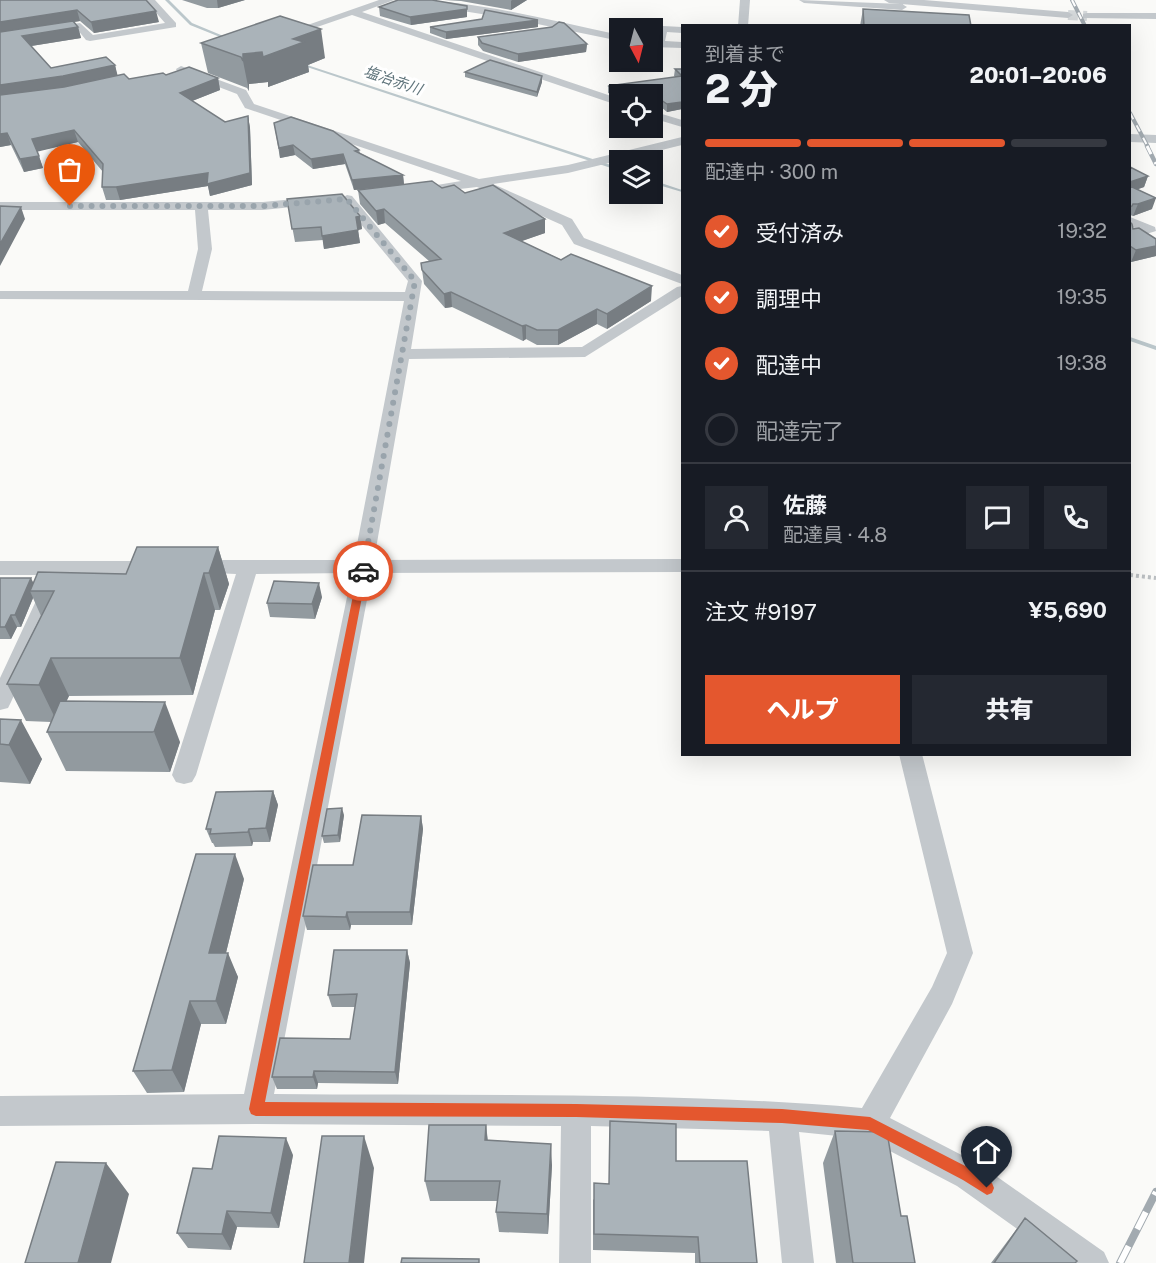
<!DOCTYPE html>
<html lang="ja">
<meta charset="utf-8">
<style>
body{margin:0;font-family:"Public Sans","Noto Sans JP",sans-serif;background:#242831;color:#f1f3f6;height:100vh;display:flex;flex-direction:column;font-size:22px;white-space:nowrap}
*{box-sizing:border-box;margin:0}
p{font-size:20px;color:#9ea1a6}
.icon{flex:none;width:33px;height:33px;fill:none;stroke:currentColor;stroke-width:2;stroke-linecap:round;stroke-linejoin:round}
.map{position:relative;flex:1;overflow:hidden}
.panel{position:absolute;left:681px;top:24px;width:450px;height:732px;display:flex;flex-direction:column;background:#171b24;border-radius:0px;box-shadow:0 6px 24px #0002}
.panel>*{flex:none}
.needle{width:39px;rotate:173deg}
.tools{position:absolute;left:609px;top:18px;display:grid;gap:12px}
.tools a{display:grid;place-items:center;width:54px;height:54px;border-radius:0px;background:#171b24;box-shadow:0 6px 24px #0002;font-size:30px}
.pin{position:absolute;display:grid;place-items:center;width:51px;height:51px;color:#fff;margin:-62px -26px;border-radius:50% 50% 50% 0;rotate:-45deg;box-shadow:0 0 6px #0007}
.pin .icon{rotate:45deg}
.courier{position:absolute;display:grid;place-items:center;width:60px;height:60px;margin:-30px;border:4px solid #e4572e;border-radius:50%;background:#fff;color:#222;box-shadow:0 2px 8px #0007}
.summary em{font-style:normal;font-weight:800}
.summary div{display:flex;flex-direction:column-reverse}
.summary{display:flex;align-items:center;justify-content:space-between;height:102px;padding:0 24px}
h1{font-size:39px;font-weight:800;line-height:45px}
.bar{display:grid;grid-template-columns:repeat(4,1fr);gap:9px 6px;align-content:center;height:72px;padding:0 24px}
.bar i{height:8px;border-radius:4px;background:#363941}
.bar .active{background:#e4572e}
.bar p{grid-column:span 4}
.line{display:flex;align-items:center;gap:15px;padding:0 24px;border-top:2px solid #363941}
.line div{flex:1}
.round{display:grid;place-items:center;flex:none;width:63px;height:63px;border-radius:0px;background:#242831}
ol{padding:0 24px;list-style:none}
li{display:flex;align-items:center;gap:18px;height:66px}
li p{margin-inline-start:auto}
li .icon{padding:6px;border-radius:50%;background:#e4572e;color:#fff;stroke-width:4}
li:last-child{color:#9ea1a6}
li i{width:33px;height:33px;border:3px solid #363941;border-radius:50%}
.cta{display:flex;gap:12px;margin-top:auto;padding:12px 24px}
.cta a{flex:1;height:69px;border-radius:0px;background:#e4572e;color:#fff;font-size:24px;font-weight:800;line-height:69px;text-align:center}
.cta a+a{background:#242831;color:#f1f3f6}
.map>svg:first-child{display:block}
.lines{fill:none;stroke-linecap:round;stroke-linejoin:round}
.stream{fill:#bbc7cb;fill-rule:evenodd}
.minor-tunnel{stroke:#d5d9db;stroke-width:10;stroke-dasharray:10 5;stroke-linecap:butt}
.path{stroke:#bbbfc2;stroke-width:4;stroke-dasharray:3 3;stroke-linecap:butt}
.minor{fill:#c3c8cc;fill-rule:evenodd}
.rail-far2-casing{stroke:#a2aab0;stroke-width:4}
.rail-far1-casing{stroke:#a2aab0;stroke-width:4.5}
.rail-casing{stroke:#a2aab0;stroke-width:8}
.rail-far2{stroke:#fff;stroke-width:2;stroke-dasharray:7;stroke-linecap:butt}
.rail-far1{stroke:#fff;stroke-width:3;stroke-dasharray:9;stroke-linecap:butt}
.rail{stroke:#fff;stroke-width:6;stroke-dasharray:19;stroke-linecap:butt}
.wall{fill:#929a9f}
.shaded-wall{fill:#777d82}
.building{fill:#aab3b9;stroke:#777d82;stroke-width:1.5}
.route{fill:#e4572e}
.done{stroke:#99a4ac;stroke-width:6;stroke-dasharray:0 10.8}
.labels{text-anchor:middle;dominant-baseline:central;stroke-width:6;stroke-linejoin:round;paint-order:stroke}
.far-water-label{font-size:15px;font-style:italic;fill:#60757c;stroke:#fff}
</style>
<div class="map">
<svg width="1156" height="1263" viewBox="0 0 1156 1263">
<rect width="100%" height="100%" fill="#fafaf8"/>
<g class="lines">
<path class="stream" d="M165,0H169L192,23L233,40L230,41L190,25Z
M298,62L620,168V171L298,64Z
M652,180L682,190V192L652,183Z
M1130,337L1156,346V350L1130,341Z"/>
<path class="minor-tunnel" d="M1068,15L1087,16"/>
<path class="path" d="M1130,575L1156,578"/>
<path class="minor" d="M145,0H155L176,23V27L90,41L86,40L77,29L0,41V35L80,23L93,35L165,23Z
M379,0H394L362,12L620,99V106L352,15L288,37L279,35Z
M407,0C478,0 550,21 620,35V41L513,19L412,3Z
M740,0H750L748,26H738Z
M799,0L902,4L907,7L902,10L804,3Z
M884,0H924L1068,12L1073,15L1068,18L889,3Z
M1087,13H1156V19L1083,18V14Z
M663,26L682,27V33L667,32L665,41L682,42V48L652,47L658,29Z
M181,66L246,90L254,104L479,179L568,165L682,137V145L568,173L493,184L572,219L584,238L682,275V284L574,244L562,225L477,187L425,193L423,190L425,187L461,181L245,108L237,94L177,71L176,69Z
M652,111L682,120V127L652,118Z
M1130,134L1156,135V143L1130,142Z
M347,195L352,196L422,281L411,349L582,347L677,287L682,286V296L585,357L409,359L374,560L682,559V572L372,573L274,1094C470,1096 667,1091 862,1108L932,987L947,953L899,754H922L973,953L952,1004L890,1118L979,1164L1104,1252L1109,1263H1065L957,1186L867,1139L799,1132L814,1263H782L769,1131L591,1126V1263H559L561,1126L256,1124L0,1126V1096L244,1094L352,573L256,574L196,775L192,782L184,784L176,782L172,775L236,574L190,572L187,567L190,562L197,560H354L404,301L0,299V291H188L198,249L195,210H0V202H263L316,197L323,201L321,204L263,210H208L212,249L202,291L405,292L408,281L340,199Z
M1130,217L1155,227L1156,231L1130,239V231L1137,229L1130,226Z
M0,561H157L164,563L167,568L164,573L157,575H0Z
M52,581L59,583L62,588L11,702L8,708L0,710V678L42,588L45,583Z"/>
<defs>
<path id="rail-far2" d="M1072,0L1085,26
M1130,113L1148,147"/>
<path id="rail-far1" d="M1147,146L1156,164"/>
<path id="rail" d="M1120,1263L1156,1192"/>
</defs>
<use href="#rail-far2" class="rail-far2-casing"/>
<use href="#rail-far1" class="rail-far1-casing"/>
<use href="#rail" class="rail-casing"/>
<use href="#rail-far2" class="rail-far2"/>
<use href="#rail-far1" class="rail-far1"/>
<use href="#rail" class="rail"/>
</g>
<path class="wall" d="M0,0L159,22L94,33L80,21L74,22L78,27L81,38L31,46L51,68L115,65L117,76L129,79L166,75L218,78L220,90L192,101L225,122L248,116L250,128L252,185L210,196L208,186L120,200H106L102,187L103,172L78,142L37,151L43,168L24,172L11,145L0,147Z
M182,0H245L218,8H207Z
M444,0H527L511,10L461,1Z
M467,6V17L411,25L380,16L379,7Z
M863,9L971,26H860Z
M538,20V27L446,39L430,33V27Z
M478,37L587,44L586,52L518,62L483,51L478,45Z
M201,43L325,58L308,65L309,72L268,87V82L249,84V91L247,88L208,73Z
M675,69H682V109L667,112L661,107L652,110V94H620V96L608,93V86L675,77L674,76Z
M465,72L542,82L537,97L465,77Z
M274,123L359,150L360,153L403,175L404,184L442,188L465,193L545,219V233L521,241L651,301L607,329L597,324L558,345H537L526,339L523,341L452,307L445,308L424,284L421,263L429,261L385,223L378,225L360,204L358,190L381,187L354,190L345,164L313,169L295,155L280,158Z
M1130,167L1148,176L1144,187L1138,189L1152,209L1133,216L1130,215Z
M287,199L360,216L362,229L358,230L360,243L324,249L323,240L295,242Z
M1130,222L1133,229L1156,239V256L1131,262L1130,261Z
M218,547L229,584L220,610H215L193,695L69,696L66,701L180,742L170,772L66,771L47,732L51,722L26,721L7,684L41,616L33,598L21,627H17L11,639H0V578L33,583L126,574Z
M322,597L315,619L270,617L267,603Z
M0,719L42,759L30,784L0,782Z
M273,791L278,805L270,842H253L252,846L215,847L213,843H212L206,829Z
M344,815L340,842L324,843L322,836Z
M421,816L423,829L412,925H351L350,930H307L303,916L353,865Z
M244,879L226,953L238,977L226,1024H201L184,1092L147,1093L133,1071Z
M407,950L410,963L398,1084L318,1083L317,1089H277L272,1077L350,1039L355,1007H332L328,995Z
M486,1125L488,1141L552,1165L548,1234L499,1232L496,1212L498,1201H430L425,1181Z
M835,1131L901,1216L915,1263H836L823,1163Z
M293,1155L279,1228L237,1227L231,1250L188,1248L177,1233L212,1169Z
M676,1161L757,1263H695V1253L593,1250V1200L608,1184Z
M1025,1218L1075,1263H991Z"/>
<path class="shaded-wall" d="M217,0H245L218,8Z
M512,0H527L511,10V1Z
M467,6V17L411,25L410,17Z
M77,10L80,21L0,33V22Z
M156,11L159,22L94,33L91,22Z
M538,20V27L446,39V32Z
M78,27L81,38L25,47L22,36Z
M321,29L325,58L308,65L309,72L268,87V82L249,84V91L243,61V54L293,39Z
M587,44L586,52L518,62V54Z
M115,65L118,77L67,88L0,97V85Z
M542,76V82L537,97V92Z
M218,78L220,90L182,105L180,93Z
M661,100V107L652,110V103Z
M682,102V109L667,112V104Z
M248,116L250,128L252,185L210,196L208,186L120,200L116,187Z
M74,130L78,142L36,152L32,139Z
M7,133L11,145L0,147V134Z
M293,145L295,155L280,158L279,148Z
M343,154L345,164L313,169L311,159Z
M39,156L43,168L24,172L20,159Z
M403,175L404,185L354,190L352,180Z
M1148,176L1144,187L1130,192V182Z
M1156,198L1152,209L1133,216L1138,204Z
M21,207L25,219L0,266V244Z
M384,209L385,223L378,225L376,211Z
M360,216L362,229L358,230L356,217Z
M545,219V233L505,247L504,233Z
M358,230L360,243L324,249L322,236Z
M1156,246V256L1131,262L1136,250Z
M652,286L651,301L607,329V314Z
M451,292L452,307L445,308L444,294Z
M597,309V324L558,345V330Z
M526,325V339L523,341L522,326Z
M218,547L229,584L220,610L209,573Z
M204,573L215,610L193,695L180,658Z
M31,578L37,590L30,591L33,598L21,627L15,615Z
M319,583L322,597L315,619L312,604Z
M11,615L17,627L11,639L5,627Z
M51,658L69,696L57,722L39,685Z
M165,702L180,742L170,772L154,732Z
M21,720L42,759L30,784L9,745Z
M273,791L278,805L270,842L266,828Z
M342,808L344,815L340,842L338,835Z
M421,816L423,829L412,925L410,912Z
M249,829L253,842L252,846L248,832Z
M235,854L244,879L220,977L209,953Z
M347,912L351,925L350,930L346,917Z
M407,950L410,963L398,1084L395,1072Z
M228,953L238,977L226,1024L216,1001Z
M190,1001L201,1024L184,1092L172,1070Z
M314,1071L318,1083L317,1089L313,1077Z
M486,1125L488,1146L485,1140Z
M364,1136L374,1168L364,1263H349Z
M286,1138L293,1155L279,1228L271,1213Z
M551,1144L552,1165L548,1234L547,1214Z
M106,1163L129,1194L111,1263H78Z
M227,1211L237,1227L231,1250L222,1234Z"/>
<path class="building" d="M0,0H146L156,11L91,22L77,10L0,22Z
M398,0H432L467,6V9L410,17L379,7Z
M863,9L969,15L971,26H864Z
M485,10L538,20L446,32L430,27L482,19Z
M280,16L321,29L293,39L304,42L263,57L262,52L243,54V61L241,57L201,43Z
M73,21L78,27L22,36L51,68L106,57L115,65L63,76L0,85V32Z
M559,22L564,23L587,44L518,54L482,43L478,37L552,27Z
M490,60L542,76L537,92L465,72Z
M189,67L218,78L180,93L225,122L248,116L250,173L207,184L208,173L116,187H102L103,164L74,130L32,139L39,156L20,159L7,133L0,134V95L64,87L124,74L129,79L163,73L166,75Z
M675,69H682V102L667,104L661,100L652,103V94H622L621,90L608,86L682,76Z
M291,117L333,131L359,150L355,151L403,175L352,180L343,154L311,159L293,145L279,148L274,123Z
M1130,167L1148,176L1130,182Z
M432,181L442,188L454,185L465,193L493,185L545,219L504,233L561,260L571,254L652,286L607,314L597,309L558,330H537L526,325L522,326L451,292L444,294L422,270L421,263L441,259L384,209L376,211L358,190Z
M1130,186L1156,198L1138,204H1133L1132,206L1130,207Z
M342,194L360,216L356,217L358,230L322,236L321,227L292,229L287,199Z
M0,206L21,207L0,244Z
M1130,222L1132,224L1133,229L1139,228L1156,239V246L1136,250L1130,246Z
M137,547H218L209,573H204L180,658H51L39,685L7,684L54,591H30L38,572L126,574Z
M0,578H31L15,615H11L5,627H0Z
M274,581L319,583L312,604L267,603Z
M60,701L165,702L154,732H47Z
M0,719L21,720L9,745L0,744Z
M273,791L266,828L249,829L248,832L210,834L211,829H206L216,792Z
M342,808L338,835L322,836L327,809Z
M362,815L421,816L410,912H347L346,917L303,916L313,865H353Z
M196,854H235L209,953H228L216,1001H190L172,1070L133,1071Z
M334,950H407L395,1072L314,1071L313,1077H272L280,1038L350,1039L357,994L328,995Z
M610,1121L676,1124V1161H747L757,1263H700L698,1237L594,1234V1183L609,1184Z
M429,1125H486L485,1140L551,1144L547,1214L496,1212L500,1181H425Z
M835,1131L887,1132L901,1216H907L915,1263H853Z
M219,1136L286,1138L271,1213L227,1211L222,1234L177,1233L193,1168L212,1169Z
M322,1136H364L349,1263H304Z
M56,1162L106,1163L78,1263H25Z
M1025,1218L1077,1261L1075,1263H994Z
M402,1258L479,1259V1263H401Z"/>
<path class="route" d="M363,568L367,571L265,1102L576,1104L782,1109L870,1117L973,1170L992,1183L994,1188L992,1193L987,1195L963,1180L868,1130L782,1123L576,1117L256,1116L251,1114L249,1109L358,571Z"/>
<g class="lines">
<path class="done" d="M70,206H263L347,199L415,281L363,571"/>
</g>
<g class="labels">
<g class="far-water-label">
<text transform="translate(393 80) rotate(19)">塩冶赤川</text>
</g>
</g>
</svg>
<div class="tools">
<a><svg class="needle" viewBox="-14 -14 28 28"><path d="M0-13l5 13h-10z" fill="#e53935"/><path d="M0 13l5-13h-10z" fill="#9ea1a6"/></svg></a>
<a><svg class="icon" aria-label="locate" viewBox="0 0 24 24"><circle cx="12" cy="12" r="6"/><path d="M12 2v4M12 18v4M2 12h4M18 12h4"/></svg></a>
<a><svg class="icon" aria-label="layers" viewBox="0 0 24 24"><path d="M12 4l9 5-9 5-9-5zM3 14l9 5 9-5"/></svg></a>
</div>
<div class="pin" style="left:70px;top:206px;background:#ea580c"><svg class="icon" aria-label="bag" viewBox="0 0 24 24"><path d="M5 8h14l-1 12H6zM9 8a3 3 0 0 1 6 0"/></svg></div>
<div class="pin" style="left:987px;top:1188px;background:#1f2937"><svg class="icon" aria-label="home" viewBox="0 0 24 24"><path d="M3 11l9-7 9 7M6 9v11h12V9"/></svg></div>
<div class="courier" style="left:363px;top:571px"><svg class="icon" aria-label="car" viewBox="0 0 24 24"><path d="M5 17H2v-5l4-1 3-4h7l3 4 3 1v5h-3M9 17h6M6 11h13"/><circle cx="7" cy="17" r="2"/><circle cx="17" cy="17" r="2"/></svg></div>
<section class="panel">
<div class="summary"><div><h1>2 分</h1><p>到着まで</p></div><em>20:01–20:06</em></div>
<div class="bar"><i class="active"></i><i class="active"></i><i class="active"></i><i></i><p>配達中 · 300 m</p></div>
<ol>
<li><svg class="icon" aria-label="check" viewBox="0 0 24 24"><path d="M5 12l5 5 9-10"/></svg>受付済み<p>19:32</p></li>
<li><svg class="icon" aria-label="check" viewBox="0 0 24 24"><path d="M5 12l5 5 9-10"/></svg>調理中<p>19:35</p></li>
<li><svg class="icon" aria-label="check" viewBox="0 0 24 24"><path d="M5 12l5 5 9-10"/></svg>配達中<p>19:38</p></li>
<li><i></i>配達完了</li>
</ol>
<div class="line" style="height:108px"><a class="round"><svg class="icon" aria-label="person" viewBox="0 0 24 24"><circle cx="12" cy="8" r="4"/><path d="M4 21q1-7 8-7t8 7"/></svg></a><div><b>佐藤</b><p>配達員 · 4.8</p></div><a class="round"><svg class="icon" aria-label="chat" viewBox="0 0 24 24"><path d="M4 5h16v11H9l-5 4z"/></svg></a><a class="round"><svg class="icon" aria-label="phone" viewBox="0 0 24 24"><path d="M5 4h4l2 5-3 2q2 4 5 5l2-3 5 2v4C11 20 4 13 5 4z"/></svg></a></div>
<div class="line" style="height:78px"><div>注文 #9197</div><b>¥5,690</b></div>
<div class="cta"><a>ヘルプ</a><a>共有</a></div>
</section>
</div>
